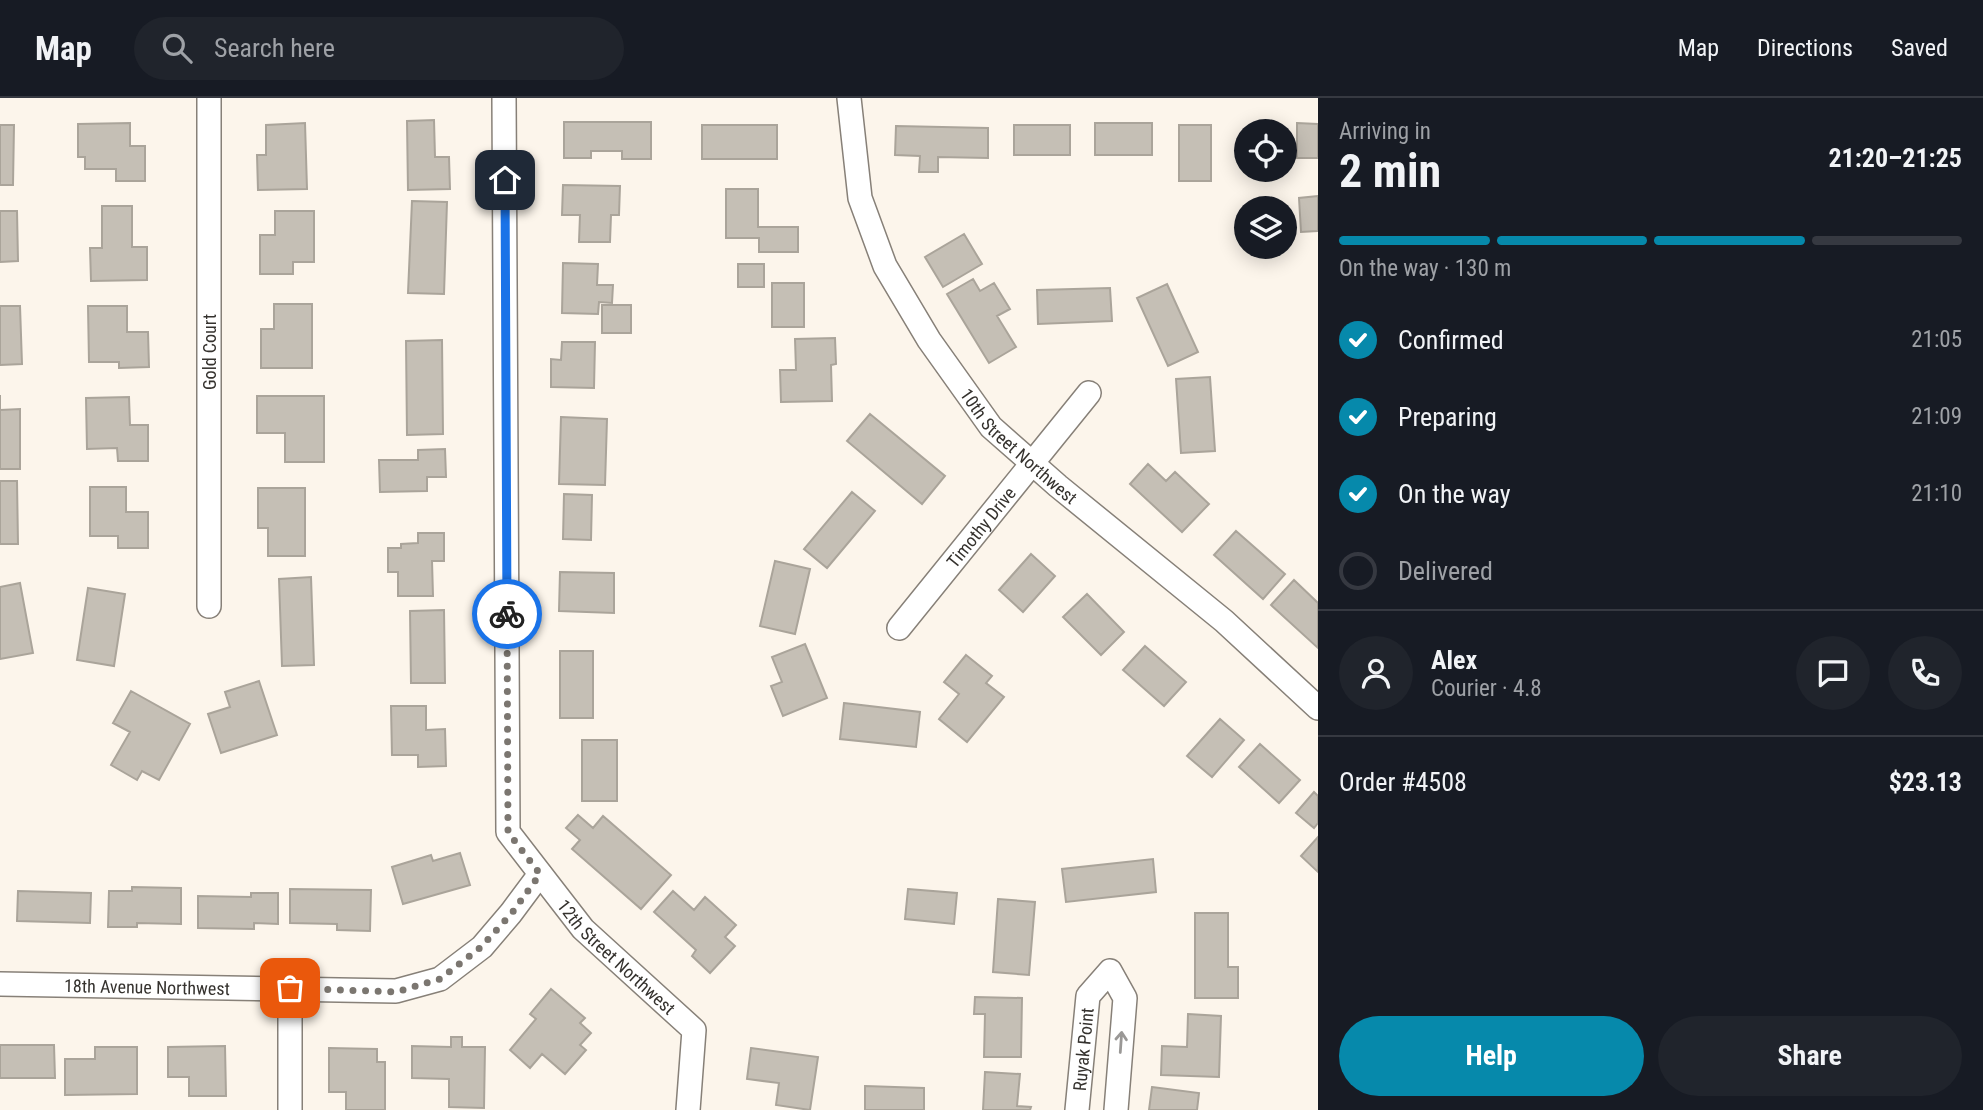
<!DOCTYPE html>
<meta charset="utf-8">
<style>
body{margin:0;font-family:"Roboto Condensed",sans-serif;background:#20242c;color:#f1f3f6;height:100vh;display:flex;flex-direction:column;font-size:26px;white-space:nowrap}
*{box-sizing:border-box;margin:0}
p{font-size:23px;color:#9ea1a6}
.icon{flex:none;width:38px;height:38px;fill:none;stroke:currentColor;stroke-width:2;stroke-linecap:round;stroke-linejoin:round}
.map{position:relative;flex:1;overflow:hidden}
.panel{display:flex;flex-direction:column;background:#171b24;width:665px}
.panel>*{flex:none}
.buttons{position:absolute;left:1234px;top:21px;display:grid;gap:14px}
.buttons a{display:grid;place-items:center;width:63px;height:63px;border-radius:50%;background:#171b24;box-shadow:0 4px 18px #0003;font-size:35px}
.pin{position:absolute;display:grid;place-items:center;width:60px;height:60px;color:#fff;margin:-30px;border-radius:14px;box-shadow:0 4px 10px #0006}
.courier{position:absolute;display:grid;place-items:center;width:70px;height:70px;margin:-35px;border:5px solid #1a73e8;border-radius:50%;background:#fff;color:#222;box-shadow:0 2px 9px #0007}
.overview em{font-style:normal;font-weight:700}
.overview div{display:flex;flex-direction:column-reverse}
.overview{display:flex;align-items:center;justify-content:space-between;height:119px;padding:0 21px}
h1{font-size:46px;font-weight:700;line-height:52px}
.bar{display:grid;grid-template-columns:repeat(4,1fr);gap:10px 7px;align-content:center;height:84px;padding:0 21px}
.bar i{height:9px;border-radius:5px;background:#363941}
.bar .current{background:#0689ab}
.bar p{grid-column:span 4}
.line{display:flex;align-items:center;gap:18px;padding:0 21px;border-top:2px solid #363941}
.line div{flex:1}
.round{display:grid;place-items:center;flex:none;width:74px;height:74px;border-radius:37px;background:#20242c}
ol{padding:0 21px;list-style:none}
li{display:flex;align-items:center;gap:21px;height:77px}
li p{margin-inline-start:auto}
li .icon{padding:7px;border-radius:50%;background:#0689ab;color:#fff;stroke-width:4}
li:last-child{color:#9ea1a6}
li i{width:38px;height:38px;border:4px solid #363941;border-radius:50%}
.button{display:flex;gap:14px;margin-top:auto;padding:14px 21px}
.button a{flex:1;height:80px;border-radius:42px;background:#0689ab;color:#fff;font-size:28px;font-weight:700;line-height:80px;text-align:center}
.button a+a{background:#20242c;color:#f1f3f6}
header{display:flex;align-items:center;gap:42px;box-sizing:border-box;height:98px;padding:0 35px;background:#171b24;border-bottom:2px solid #363941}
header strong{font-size:33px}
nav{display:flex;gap:38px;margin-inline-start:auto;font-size:24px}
.search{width:490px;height:63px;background:#20242c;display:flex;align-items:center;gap:18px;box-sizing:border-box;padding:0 24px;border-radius:38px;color:#9ea1a6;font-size:26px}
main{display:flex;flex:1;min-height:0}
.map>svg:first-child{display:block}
.building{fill:#c5bfb5;stroke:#aaa49a;stroke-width:2}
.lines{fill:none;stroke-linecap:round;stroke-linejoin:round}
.minor-casing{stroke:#878078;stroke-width:26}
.minor{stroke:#fff;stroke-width:23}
.oneway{stroke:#9a9896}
.done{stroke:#7b7670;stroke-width:7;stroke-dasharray:0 12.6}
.route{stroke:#1a73e8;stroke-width:9}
.labels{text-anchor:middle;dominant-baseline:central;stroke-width:5;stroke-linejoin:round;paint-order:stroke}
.street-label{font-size:18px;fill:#35322e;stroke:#fff}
</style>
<header>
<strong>Map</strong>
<div class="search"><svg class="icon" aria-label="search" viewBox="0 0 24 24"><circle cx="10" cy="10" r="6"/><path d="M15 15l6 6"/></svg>Search here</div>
<nav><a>Map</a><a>Directions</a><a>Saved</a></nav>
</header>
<main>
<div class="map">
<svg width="1318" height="1012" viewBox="0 0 1318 1012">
<rect width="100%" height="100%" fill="#fcf5eb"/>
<path class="building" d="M434,22L435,59H449L450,91L408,92L407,23Z
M564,24H651V61H622V53H591V60H564Z
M130,25V48H145V83H116V71H85V59H78V26Z
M305,25L307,91L258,92L257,57H266V27Z
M1095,25H1152V57H1095Z
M1297,25L1318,26V60H1297Z
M0,27H14L13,87H0Z
M702,27H777V61H702Z
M1014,27H1070V57H1014Z
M1179,27H1211V83H1179Z
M896,28L988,30V60L938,59V74H919L920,58L895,57Z
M563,87L620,88L619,117H611L610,144H579L580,117H562Z
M726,91H758V129H798V154H759V140H726Z
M1318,98V133L1301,134L1299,100Z
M412,103L447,104L444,196L408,195Z
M102,108H132V149H147V182L91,183L90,150H102Z
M0,113H17L18,163L0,164Z
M275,113H314V164H293V176H260V137H275Z
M964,136L982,166L943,189L925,159Z
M563,165L598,166L597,187H613L612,205L599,204L598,216L562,215Z
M738,166H764V189H738Z
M973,181L980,193L994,185L1010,211L997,218L1016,249L989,265L947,196Z
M772,185H804V229H772Z
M1167,186L1198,254L1168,268L1137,200Z
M1110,190L1112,223L1038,226L1037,192Z
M274,206H312V270H261V231H274Z
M602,207H631V235H602Z
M0,208H20L22,266L0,267Z
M88,208H127V234H148L149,269L119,270V264H89Z
M835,240L836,266L831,267L832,303L781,304L780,272H796L795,241Z
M442,242L443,336L407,337L406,243Z
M562,244H595L594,290L551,289V261L561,262Z
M1210,279L1215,353L1181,355L1176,281Z
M0,297V312L20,311V371H0Z
M257,298H324V364H285V335H257Z
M129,299L130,327H148V363H118L117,350L87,351L86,300Z
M870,316L945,378L922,406L847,343Z
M561,319L607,321L605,387L559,386Z
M445,351L446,379H427V393L380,394L379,362H418V352Z
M1148,366L1166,383L1175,374L1209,406L1182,434L1130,386Z
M0,383H17L18,446H0Z
M90,389H126V414H148V450H118V438H90Z
M258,390H305V458H268V430H258Z
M852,394L875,413L827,470L804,451Z
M564,396L592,397L591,442L563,441Z
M1236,433L1285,476L1263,501L1214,457Z
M418,435H444V463H432L433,498H398V474H388V450H401V446L418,445Z
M1031,456L1055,478L1023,514L999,492Z
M775,463L810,471L795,536L760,528Z
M560,474L614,475V515L559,513Z
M311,479L314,567L282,568L279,481Z
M1294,482L1318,505V550L1271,507Z
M20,485L33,555L0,561V489Z
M88,490L125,496L114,568L77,562Z
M1087,496L1124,534L1101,557L1063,519Z
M444,512L445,585H411L410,513Z
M805,546L827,600L783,618L771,588L782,584L772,559Z
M1145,548L1186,584L1164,608L1123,572Z
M560,553H593V620H560Z
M966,557L992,578L986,585L1004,599L967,644L939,621L959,596L944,584Z
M259,583L277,637L221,655L208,616L230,609L225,594Z
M131,593L190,626L159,682L142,673L137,682L111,667L130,634L113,625Z
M844,605L920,614L916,649L840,641Z
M391,608H426V632L445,631L446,668L418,669V657H392Z
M1220,621L1244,642L1212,679L1187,658Z
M582,642H617V703H582Z
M1260,646L1300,682L1279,705L1239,669Z
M1314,694L1318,698V725L1314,730L1296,715Z
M578,717L593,730L603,718L671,777L641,811L572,751L580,742L566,730Z
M1318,739V774L1301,758Z
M460,755L470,787L403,806L392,769L431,757L433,763Z
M1153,761L1156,794L1066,804L1062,771Z
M132,789L181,790V826L137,825V829H108L109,793H132Z
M290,791L371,792L370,833L337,832V826L290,825Z
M908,791L957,795L954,826L905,821Z
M18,793L91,795L90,825L17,823Z
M673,793L694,812L705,799L736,827L725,839L735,848L710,875L692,858L696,852L654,814Z
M251,795H278V826L254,825V831L198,830V798L251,799Z
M998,801L1035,804L1029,877L993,874Z
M1195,815H1228V869H1238V900H1195Z
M551,891L585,920L580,925L591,935L580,947L586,952L565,976L542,956L530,970L510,952L536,921L530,916Z
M975,899L1022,900L1021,959H984L985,916H974Z
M1188,916L1221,918L1219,979L1161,977L1162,948L1187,949Z
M451,939H462V949H485L484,1010L449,1009V981L412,980V948L451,949Z
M0,947H54L55,980H0Z
M225,948L226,998H189V979H168V949Z
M95,949H137V996L65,997V961H95Z
M329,950L377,951V964H385V1012H346V994H329Z
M751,950L818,959L810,1012L776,1007L779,985L747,981Z
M985,974L1020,976L1017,1008L1031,1009L1030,1012H983Z
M865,988L924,990V1012H865Z
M1152,989L1199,995L1197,1012H1149Z"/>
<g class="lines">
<defs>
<g id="minor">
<path d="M209,0V508"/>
<path id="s1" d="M504,0L508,734L583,831L694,932L688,1012"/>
<path id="s2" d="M849,0L860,100L885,168L929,242L991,329L1058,388L1224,523L1318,610"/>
<path id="s3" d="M899,530L1089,295"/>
<path id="s4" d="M0,886L396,893L440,881L482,849L511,815L540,776"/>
<path d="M290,890V1012"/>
<path id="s5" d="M1077,1012L1088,898L1110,873L1125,900L1116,1012"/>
</g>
</defs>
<use href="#minor" class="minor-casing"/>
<use href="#minor" class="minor"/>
</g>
<defs><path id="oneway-shaft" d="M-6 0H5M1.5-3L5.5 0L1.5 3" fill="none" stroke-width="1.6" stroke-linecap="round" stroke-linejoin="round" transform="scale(1.75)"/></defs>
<use class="oneway" href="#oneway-shaft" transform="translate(1121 944) rotate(-86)"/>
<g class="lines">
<path class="done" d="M290,890L396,894L440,881L481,849L512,815L540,776L508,734L507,516"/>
<path class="route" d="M505,82L507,516"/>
</g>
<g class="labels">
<g class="street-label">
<text transform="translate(209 254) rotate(-90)">Gold Court</text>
<text stroke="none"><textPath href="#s2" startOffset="399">10th Street Northwest</textPath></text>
<text stroke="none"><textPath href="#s3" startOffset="130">Timothy Drive</textPath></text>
<text stroke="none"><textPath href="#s1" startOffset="900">12th Street Northwest</textPath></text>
<text stroke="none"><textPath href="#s4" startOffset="147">18th Avenue Northwest</textPath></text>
<text stroke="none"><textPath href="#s5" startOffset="61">Ruyak Point</textPath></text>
</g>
</g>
</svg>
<div class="buttons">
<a><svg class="icon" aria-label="locate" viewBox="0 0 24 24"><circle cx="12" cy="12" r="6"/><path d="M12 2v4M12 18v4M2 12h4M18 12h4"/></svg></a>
<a><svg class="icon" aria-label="layers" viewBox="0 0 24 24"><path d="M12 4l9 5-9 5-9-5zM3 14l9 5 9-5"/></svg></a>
</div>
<div class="pin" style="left:290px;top:890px;background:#ea580c"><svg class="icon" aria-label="bag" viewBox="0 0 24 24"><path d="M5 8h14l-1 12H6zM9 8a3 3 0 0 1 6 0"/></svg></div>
<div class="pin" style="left:505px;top:82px;background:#1f2937"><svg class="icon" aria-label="home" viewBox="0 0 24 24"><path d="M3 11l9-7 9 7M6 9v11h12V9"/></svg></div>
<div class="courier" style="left:507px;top:516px"><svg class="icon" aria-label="bike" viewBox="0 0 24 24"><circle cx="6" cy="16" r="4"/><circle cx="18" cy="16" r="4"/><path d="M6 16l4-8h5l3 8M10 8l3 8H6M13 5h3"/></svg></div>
</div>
<section class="panel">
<div class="overview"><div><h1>2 min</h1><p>Arriving in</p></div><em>21:20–21:25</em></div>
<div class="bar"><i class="current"></i><i class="current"></i><i class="current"></i><i></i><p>On the way · 130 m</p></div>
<ol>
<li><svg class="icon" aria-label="check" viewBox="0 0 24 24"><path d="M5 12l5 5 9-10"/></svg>Confirmed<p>21:05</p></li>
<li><svg class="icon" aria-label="check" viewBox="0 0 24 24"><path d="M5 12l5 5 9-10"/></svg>Preparing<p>21:09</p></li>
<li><svg class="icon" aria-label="check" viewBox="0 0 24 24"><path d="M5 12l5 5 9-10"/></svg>On the way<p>21:10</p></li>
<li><i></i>Delivered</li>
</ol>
<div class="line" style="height:126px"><a class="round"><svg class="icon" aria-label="person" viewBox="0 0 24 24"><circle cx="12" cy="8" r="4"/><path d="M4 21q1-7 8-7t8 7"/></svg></a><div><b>Alex</b><p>Courier · 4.8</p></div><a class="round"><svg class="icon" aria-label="chat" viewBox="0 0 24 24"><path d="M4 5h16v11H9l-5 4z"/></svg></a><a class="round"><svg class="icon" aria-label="phone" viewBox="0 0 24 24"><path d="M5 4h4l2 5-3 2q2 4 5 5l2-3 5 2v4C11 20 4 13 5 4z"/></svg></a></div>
<div class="line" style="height:91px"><div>Order #4508</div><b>$23.13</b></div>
<div class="button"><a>Help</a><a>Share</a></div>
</section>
</main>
